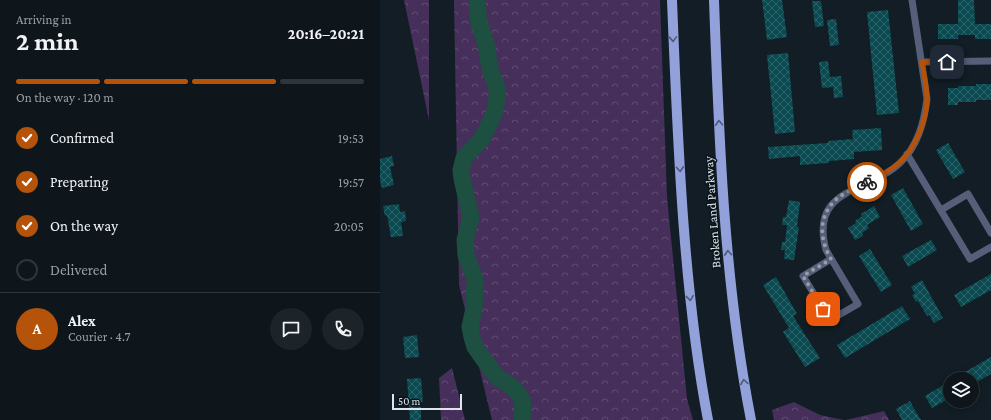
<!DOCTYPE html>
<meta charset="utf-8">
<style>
body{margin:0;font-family:"Crimson Pro",serif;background:#1c2329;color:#f1f3f6;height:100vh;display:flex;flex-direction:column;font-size:15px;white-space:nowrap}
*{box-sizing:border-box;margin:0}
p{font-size:13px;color:#9b9fa3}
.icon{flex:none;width:22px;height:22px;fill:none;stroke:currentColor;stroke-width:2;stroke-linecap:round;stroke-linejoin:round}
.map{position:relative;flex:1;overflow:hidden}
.drawer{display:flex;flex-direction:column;background:#0e161c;width:380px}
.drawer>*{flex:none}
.buttons{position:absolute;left:563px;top:372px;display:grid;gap:8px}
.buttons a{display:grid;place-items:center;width:36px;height:36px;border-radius:50%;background:#0e161c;box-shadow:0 2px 10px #0003,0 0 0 1px #2e353b;font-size:20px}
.scale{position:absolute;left:12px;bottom:10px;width:70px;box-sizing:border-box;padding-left:4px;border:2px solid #dde4ea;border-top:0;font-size:11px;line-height:14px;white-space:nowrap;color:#dde4ea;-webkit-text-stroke:3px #09141b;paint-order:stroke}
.pin{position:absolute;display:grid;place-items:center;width:34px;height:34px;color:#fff;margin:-17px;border-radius:8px;box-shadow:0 2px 6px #0006}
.courier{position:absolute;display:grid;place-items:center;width:40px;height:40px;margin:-20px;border:3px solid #b45309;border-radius:50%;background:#fff;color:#222;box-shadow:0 1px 5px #0007}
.summary em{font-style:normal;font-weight:700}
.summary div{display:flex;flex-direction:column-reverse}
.summary{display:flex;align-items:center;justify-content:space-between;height:68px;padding:0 16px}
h1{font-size:26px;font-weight:700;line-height:30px}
.bar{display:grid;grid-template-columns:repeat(4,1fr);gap:6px 4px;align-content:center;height:48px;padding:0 16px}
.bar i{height:5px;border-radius:3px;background:#2e353b}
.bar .active{background:#b45309}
.bar p{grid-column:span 4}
.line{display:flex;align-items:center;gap:10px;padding:0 16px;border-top:1px solid #2e353b}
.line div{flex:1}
.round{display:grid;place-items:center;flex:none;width:42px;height:42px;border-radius:21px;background:#1c2329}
ol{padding:0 16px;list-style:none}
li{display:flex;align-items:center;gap:12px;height:44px}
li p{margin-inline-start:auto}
li .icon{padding:4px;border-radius:50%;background:#b45309;color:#fff;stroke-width:4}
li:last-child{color:#9b9fa3}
li i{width:22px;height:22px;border:2px solid #2e353b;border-radius:50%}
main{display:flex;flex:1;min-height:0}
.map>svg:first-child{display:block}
.forest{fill:url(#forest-crowns)}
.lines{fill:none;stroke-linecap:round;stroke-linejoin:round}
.river{stroke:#1e5041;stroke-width:17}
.building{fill:url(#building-cross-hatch)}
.minor{stroke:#575e79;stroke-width:7}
.primary{stroke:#93a1da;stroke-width:10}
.oneway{stroke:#4e5a7a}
.done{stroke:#969ea5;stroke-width:4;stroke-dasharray:0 7.2}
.route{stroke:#b45309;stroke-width:5}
.labels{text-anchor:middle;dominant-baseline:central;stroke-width:3;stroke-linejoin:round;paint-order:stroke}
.street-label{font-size:13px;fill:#dde4ea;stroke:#09141b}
</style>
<main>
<section class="drawer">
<div class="summary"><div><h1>2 min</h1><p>Arriving in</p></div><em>20:16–20:21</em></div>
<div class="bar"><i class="active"></i><i class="active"></i><i class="active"></i><i></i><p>On the way · 120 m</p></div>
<ol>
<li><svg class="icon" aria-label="check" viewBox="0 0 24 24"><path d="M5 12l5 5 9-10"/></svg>Confirmed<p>19:53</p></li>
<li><svg class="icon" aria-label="check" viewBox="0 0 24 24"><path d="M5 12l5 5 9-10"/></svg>Preparing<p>19:57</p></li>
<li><svg class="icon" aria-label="check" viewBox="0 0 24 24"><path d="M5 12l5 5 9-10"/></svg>On the way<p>20:05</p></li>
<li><i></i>Delivered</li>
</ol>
<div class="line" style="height:72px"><b class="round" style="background:#b45309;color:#fff">A</b><div><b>Alex</b><p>Courier · 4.7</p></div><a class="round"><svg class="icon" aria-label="chat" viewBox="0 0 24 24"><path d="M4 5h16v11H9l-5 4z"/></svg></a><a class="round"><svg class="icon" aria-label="phone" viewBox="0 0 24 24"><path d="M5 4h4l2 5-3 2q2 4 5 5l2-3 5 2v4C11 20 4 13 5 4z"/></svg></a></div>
</section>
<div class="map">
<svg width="611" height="420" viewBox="0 0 611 420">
<defs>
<pattern id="forest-crowns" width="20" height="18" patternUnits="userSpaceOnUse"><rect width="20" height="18" fill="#462f5a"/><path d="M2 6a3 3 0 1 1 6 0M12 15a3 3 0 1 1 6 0" fill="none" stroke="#604d72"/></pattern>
<pattern id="building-cross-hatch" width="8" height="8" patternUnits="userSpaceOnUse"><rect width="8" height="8" fill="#0a4a50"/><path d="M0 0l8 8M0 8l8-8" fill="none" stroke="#2d6469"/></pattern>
</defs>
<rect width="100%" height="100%" fill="#121d25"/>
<path class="forest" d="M24,0H49V120Z
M74,0H280L287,197L307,399L313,420H112L79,285Z
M72,368L85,420H61L59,378Z
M414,402L440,415L464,420H394L392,410Z
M504,411L509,420H466Z"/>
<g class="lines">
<path class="river" d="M97,0L99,24L106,43L110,69L117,88V99L115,110L111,121L101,140L90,151L84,158L81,170L82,179L91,217L85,240L86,255L95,279L94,308L90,327L92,337L95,347L102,357L118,378L130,385L137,392L142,399L143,409L142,420"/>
</g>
<path class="building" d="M382,0H402L407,37L387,40Z
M578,0H594L595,24H611V39H595V35H578V39H558V24H578Z
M432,1H441L444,26L435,27Z
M508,10L519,113L497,115L487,12Z
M456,19L459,45L450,46L447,20Z
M408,53L415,132L395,134L387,55Z
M448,61L450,77L461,76L463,97L454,98L453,87L442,88L439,62Z
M596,84H611V100H596V102H578V105H568V88H578V86H596Z
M501,128L502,150L474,152V159L449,161V163L420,165V156L389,159L388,147L448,143V141L473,139L472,130Z
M568,143L585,172L573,179L556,150Z
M12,156L14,166L10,167L14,185L2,188L0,181V159Z
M523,188L543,224L531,231L511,195Z
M409,200L420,202L417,227H419L414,260L404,259L405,250H401L402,242H405L407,225H402L403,217H406Z
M19,204L20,212L25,211L26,221L21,222L23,236L11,237L7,215L5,216L3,206Z
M494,206L500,217L487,225L489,228L482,233L483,236L475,240L468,228L476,223L475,221L482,216L481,214Z
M551,240L557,250L528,267L522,256Z
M490,249L512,285L501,292L479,256Z
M611,274V290L581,307L574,295Z
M396,277L417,314L413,316L440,358L425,367L403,332L409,328L383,285Z
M542,280L563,318L554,323L549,315L547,316L538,301L536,302L532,295L535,294L531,287Z
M522,306L530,319L465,358L457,345Z
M37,335L39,357L25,358L23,337Z
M611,357V374L602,379L592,385V379H573Z
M41,378L43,402H41V420H30L27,379Z
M570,381V398L552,408L545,396Z
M530,401L536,412L541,420H522L516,409Z"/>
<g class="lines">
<path class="minor" d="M542,62L611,61
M527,154L590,259L611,247
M561,210L588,194L611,233
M451,259L423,276L450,320L478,304L446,250C429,187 488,193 520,163C538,146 544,122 547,99L532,0"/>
<path class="primary" d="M292,0C295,77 298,154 304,230C309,294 316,357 328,420
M334,0C339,141 344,282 371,420"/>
</g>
<defs><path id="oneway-chevron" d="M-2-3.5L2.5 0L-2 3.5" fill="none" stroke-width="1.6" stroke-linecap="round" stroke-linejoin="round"/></defs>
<g class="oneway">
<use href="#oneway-chevron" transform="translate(293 39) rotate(88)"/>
<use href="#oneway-chevron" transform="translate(339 123) rotate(-93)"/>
<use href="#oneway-chevron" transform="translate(300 169) rotate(86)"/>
<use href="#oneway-chevron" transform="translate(348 253) rotate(-94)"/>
<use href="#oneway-chevron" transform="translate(310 298) rotate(84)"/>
<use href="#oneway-chevron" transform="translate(364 382) rotate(-99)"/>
</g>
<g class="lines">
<path class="done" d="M443,309L423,276L451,259C438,237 438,211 462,195C470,190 479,187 487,182"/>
<path class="route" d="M487,182C498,177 510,171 519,163C535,149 547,120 547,99C547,86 544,74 542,62H567"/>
</g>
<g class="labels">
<g class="street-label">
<text transform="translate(332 212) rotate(-94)">Broken Land Parkway</text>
</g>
</g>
</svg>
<div class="buttons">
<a><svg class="icon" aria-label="layers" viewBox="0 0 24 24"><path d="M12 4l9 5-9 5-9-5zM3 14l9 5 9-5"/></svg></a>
</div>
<div class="scale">50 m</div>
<div class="pin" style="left:443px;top:309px;background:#ea580c"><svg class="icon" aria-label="bag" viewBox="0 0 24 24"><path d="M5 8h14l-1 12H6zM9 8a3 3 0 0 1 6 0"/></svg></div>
<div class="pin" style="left:567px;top:62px;background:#1f2937"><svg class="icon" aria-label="home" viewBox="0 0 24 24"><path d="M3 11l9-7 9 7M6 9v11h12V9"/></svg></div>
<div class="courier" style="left:487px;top:182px"><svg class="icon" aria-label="bike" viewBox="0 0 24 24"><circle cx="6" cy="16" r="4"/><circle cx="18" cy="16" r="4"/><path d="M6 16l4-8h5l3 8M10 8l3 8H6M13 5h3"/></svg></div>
</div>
</main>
